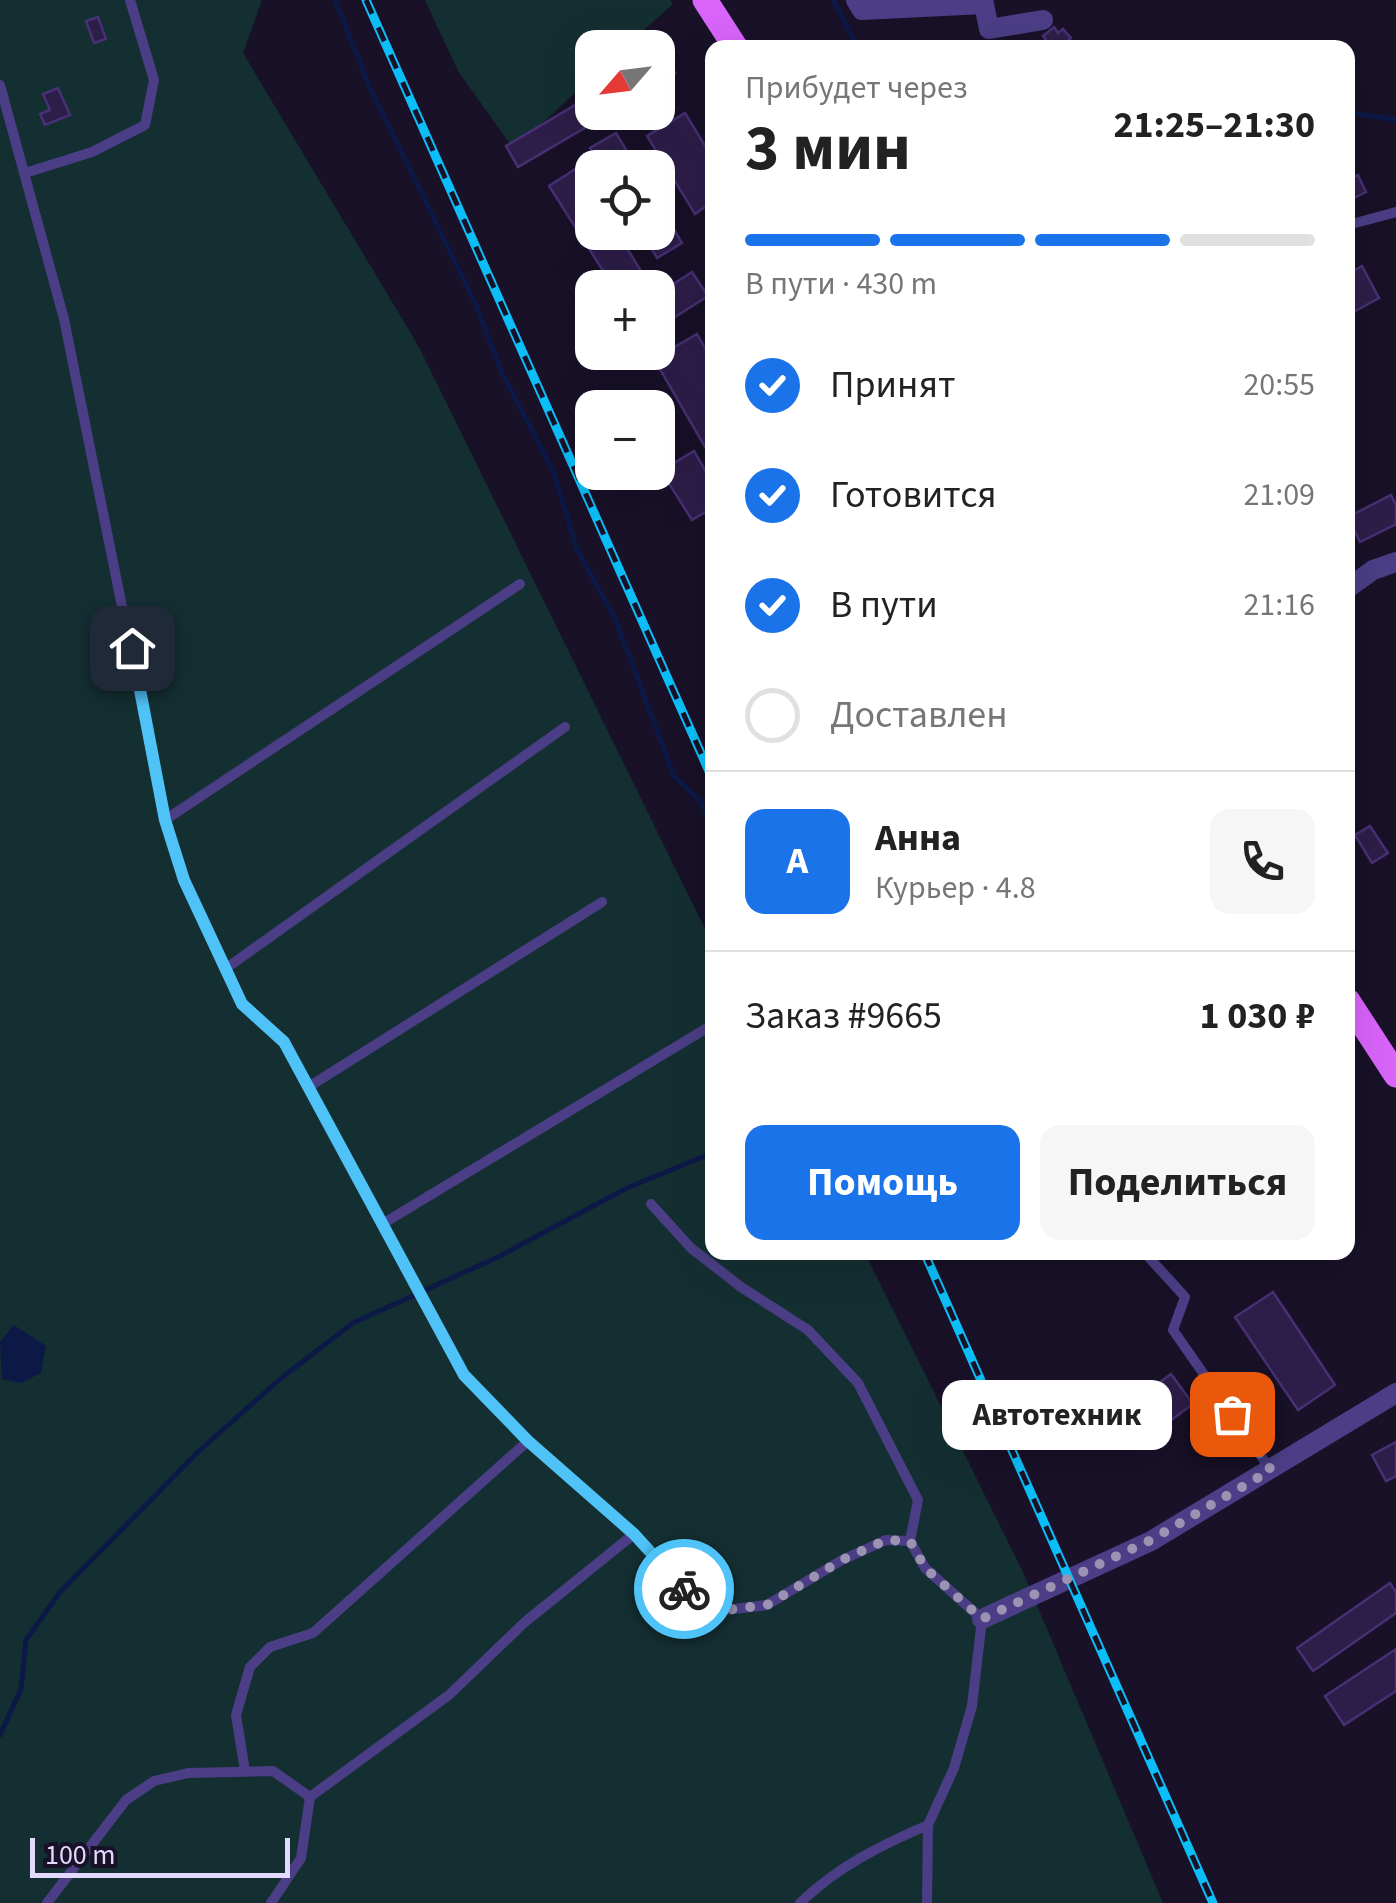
<!DOCTYPE html>
<html lang="ru">
<meta charset="utf-8">
<style>
body{margin:0;font-family:"Source Sans 3",sans-serif;background:#f6f6f6;color:#222;height:100vh;display:flex;flex-direction:column;font-size:38px;white-space:nowrap}
*{box-sizing:border-box;margin:0}
p{font-size:32px;color:#767676}
.icon{flex:none;width:55px;height:55px;fill:none;stroke:currentColor;stroke-width:2;stroke-linecap:round;stroke-linejoin:round}
.map{position:relative;flex:1;overflow:hidden}
.side{position:absolute;left:705px;top:40px;width:650px;height:1220px;display:flex;flex-direction:column;background:#fff;border-radius:20px;box-shadow:0 10px 40px #0002}
.side>*{flex:none}
.needle{width:65px;rotate:242deg}
.tools{position:absolute;left:575px;top:30px;display:grid;gap:20px}
.tools a{display:grid;place-items:center;width:100px;height:100px;border-radius:20px;background:#fff;box-shadow:0 10px 40px #0002;font-size:50px}
.scale{position:absolute;left:30px;bottom:25px;width:260px;box-sizing:border-box;padding-left:10px;border:5px solid #e3d9fe;border-top:0;font-size:28px;line-height:35px;white-space:nowrap;color:#e3d9fe;-webkit-text-stroke:8px #181128;paint-order:stroke}
.pin{position:absolute;display:grid;place-items:center;width:85px;height:85px;color:#fff;margin:-42px;border-radius:20px;box-shadow:0 5px 15px #0006}
.courier{position:absolute;display:grid;place-items:center;width:100px;height:100px;margin:-50px;border:8px solid #4fc3f7;border-radius:50%;background:#fff;color:#222;box-shadow:0 2px 12px #0007}
.bubble{position:absolute;height:70px;border-radius:20px;background:#fff;box-shadow:0 10px 40px #0002;font-size:32px;font-weight:700;line-height:70px;text-align:center}
.headline em{font-style:normal;font-weight:700}
.headline div{display:flex;flex-direction:column-reverse}
.headline{display:flex;align-items:center;justify-content:space-between;height:170px;padding:0 40px}
h1{font-size:65px;font-weight:700;line-height:75px}
.bar{display:grid;grid-template-columns:repeat(4,1fr);gap:15px 10px;align-content:center;height:120px;padding:0 40px}
.bar i{height:12px;border-radius:8px;background:#e0e0e0}
.bar .selected{background:#1a73e8}
.bar p{grid-column:span 4}
.line{display:flex;align-items:center;gap:25px;padding:0 40px;border-top:2px solid #e0e0e0}
.line div{flex:1}
.round{display:grid;place-items:center;flex:none;width:105px;height:105px;border-radius:20px;background:#f6f6f6}
ol{padding:0 40px;list-style:none}
li{display:flex;align-items:center;gap:30px;height:110px}
li p{margin-inline-start:auto}
li .icon{padding:10px;border-radius:50%;background:#1a73e8;color:#fff;stroke-width:4}
li:last-child{color:#767676}
li i{width:55px;height:55px;border:5px solid #e0e0e0;border-radius:50%}
.primary-button{display:flex;gap:20px;margin-top:auto;padding:20px 40px}
.primary-button a{flex:1;height:115px;border-radius:20px;background:#1a73e8;color:#fff;font-size:40px;font-weight:700;line-height:115px;text-align:center}
.primary-button a+a{background:#f6f6f6;color:#222}
.map>svg:first-child{display:block}
.green{fill:#142f32}
.water{fill:#0c1946}
.lines{fill:none;stroke-linecap:round;stroke-linejoin:round}
.stream{stroke:#0c1946;stroke-width:5}
.building{fill:#2d1e49;stroke:#473074;stroke-width:2.5}
.service{stroke:#4b3e86;stroke-width:10}
.minor{stroke:#4b3e86;stroke-width:20}
.primary{stroke:#d864fa;stroke-width:25}
.rail-casing{stroke:#0cbef7;stroke-width:9}
.rail{stroke:#181128;stroke-width:5;stroke-dasharray:15;stroke-linecap:butt}
.done{stroke:#9c93b3;stroke-width:10;stroke-dasharray:0 18}
.route{stroke:#4fc3f7;stroke-width:12}
</style>
<div class="map">
<svg width="1396" height="1903" viewBox="0 0 1396 1903">
<rect width="100%" height="100%" fill="#181128"/>
<path class="green" d="M0,0H262L243,53L419,347L712,943V1252L865,1253L1022,1570L1163,1903H0Z
M425,0H670L673,4L625,47L592,48V77L531,134L533,159L520,158L458,71Z"/>
<path class="water" d="M14,1325L46,1346L41,1373L21,1383L2,1379L0,1342Z"/>
<g class="lines">
<path class="stream" d="M335,0L370,88L476,305L502,373L554,473L576,547L616,621L674,776L701,802L712,828
M833,0L858,48
M1348,112L1396,120
M0,1735L21,1689L26,1640L60,1592L200,1450L280,1379L353,1323L498,1257L627,1188L712,1153"/>
</g>
<path class="building" d="M98,17L106,39L94,43L86,21Z
M1054,27L1058,33L1063,29L1071,38L1060,48H1052L1043,36Z
M665,52L675,73L658,82V56Z
M58,88L70,115L45,125L40,114L50,110L43,94Z
M592,95V112H612L518,167L506,146Z
M685,113L712,157V202L695,214L647,136Z
M616,133L637,168H602L590,148Z
M577,168L592,194V232H617L641,271L614,288L549,186Z
M1358,175L1366,192L1348,201V180Z
M658,202L682,243L657,258L642,232H658Z
M1362,266L1379,298L1348,315V274Z
M692,272L708,296L658,328V294Z
M697,334L712,360V459L654,359Z
M694,451L712,482V508L692,520L661,471Z
M1391,495L1396,505V524L1360,542L1348,517Z
M1370,826L1388,853L1372,863L1355,835Z
M1273,1292L1335,1385L1298,1410L1235,1317Z
M1171,1374L1193,1404L1137,1445L1115,1415Z
M1396,1442V1476L1386,1481L1372,1455Z
M1390,1583L1396,1592V1613L1313,1671L1297,1648Z
M1396,1649V1691L1344,1725L1325,1696Z"/>
<g class="lines">
<path class="service" d="M0,85L64,319L165,820L183,880L242,1004L284,1042L463,1375L528,1441L634,1534L691,1596L725,1610L767,1605L842,1560L886,1540L910,1541L925,1568L982,1619L972,1706L954,1768L928,1825L927,1903
M25,173L92,152L145,125L154,80L130,0
M1348,225L1396,212
M165,820L520,584
M225,969L565,727
M310,1086L602,902
M651,1204L691,1248L741,1287L808,1330L858,1383L918,1500L910,1541
M384,1223L712,1025
M1144,1252L1185,1297L1173,1330L1270,1469
M245,1771L236,1715L250,1667L270,1647L313,1633L528,1441
M47,1903L126,1800L154,1781L188,1773L273,1771L310,1797
M271,1903L301,1858L310,1797L449,1695L525,1622L634,1534
M800,1903C837,1867 881,1845 928,1825"/>
<path class="minor" d="M856,0L862,10L984,4L989,29L1043,20
M1348,588L1373,570L1396,562
M982,1619L1151,1541L1396,1393"/>
<path class="primary" d="M705,0L736,48
M1348,1001L1396,1075"/>
<defs>
<path id="rail" d="M366,0L712,778
M924,1252L1213,1903"/>
</defs>
<use href="#rail" class="rail-casing"/>
<use href="#rail" class="rail"/>
</g>
<g class="lines">
<path class="done" d="M684,1589L691,1596L725,1610L767,1605L842,1560L886,1540L910,1541L925,1568L982,1619L1151,1540L1271,1470L1232,1414"/>
<path class="route" d="M132,648L165,820L184,880L242,1004L284,1042L464,1375L528,1441L634,1534L684,1589"/>
</g>
</svg>
<div class="tools">
<a><svg class="needle" viewBox="-14 -14 28 28"><path d="M0-13l5 13h-10z" fill="#e53935"/><path d="M0 13l5-13h-10z" fill="#767676"/></svg></a>
<a><svg class="icon" aria-label="locate" viewBox="0 0 24 24"><circle cx="12" cy="12" r="6"/><path d="M12 2v4M12 18v4M2 12h4M18 12h4"/></svg></a>
<a>+</a>
<a>−</a>
</div>
<div class="scale">100 m</div>
<div class="pin" style="left:1232px;top:1414px;background:#ea580c"><svg class="icon" aria-label="bag" viewBox="0 0 24 24"><path d="M5 8h14l-1 12H6zM9 8a3 3 0 0 1 6 0"/></svg></div>
<div class="pin" style="left:132px;top:648px;background:#1f2937"><svg class="icon" aria-label="home" viewBox="0 0 24 24"><path d="M3 11l9-7 9 7M6 9v11h12V9"/></svg></div>
<div class="courier" style="left:684px;top:1589px"><svg class="icon" aria-label="bike" viewBox="0 0 24 24"><circle cx="6" cy="16" r="4"/><circle cx="18" cy="16" r="4"/><path d="M6 16l4-8h5l3 8M10 8l3 8H6M13 5h3"/></svg></div>
<div class="bubble" style="left:942px;top:1380px;width:230px">Автотехник</div>
<section class="side">
<div class="headline"><div><h1>3 мин</h1><p>Прибудет через</p></div><em>21:25–21:30</em></div>
<div class="bar"><i class="selected"></i><i class="selected"></i><i class="selected"></i><i></i><p>В пути · 430 m</p></div>
<ol>
<li><svg class="icon" aria-label="check" viewBox="0 0 24 24"><path d="M5 12l5 5 9-10"/></svg>Принят<p>20:55</p></li>
<li><svg class="icon" aria-label="check" viewBox="0 0 24 24"><path d="M5 12l5 5 9-10"/></svg>Готовится<p>21:09</p></li>
<li><svg class="icon" aria-label="check" viewBox="0 0 24 24"><path d="M5 12l5 5 9-10"/></svg>В пути<p>21:16</p></li>
<li><i></i>Доставлен</li>
</ol>
<div class="line" style="height:180px"><b class="round" style="background:#1a73e8;color:#fff">А</b><div><b>Анна</b><p>Курьер · 4.8</p></div><a class="round"><svg class="icon" aria-label="phone" viewBox="0 0 24 24"><path d="M5 4h4l2 5-3 2q2 4 5 5l2-3 5 2v4C11 20 4 13 5 4z"/></svg></a></div>
<div class="line" style="height:130px"><div>Заказ #9665</div><b>1 030 ₽</b></div>
<div class="primary-button"><a>Помощь</a><a>Поделиться</a></div>
</section>
</div>
